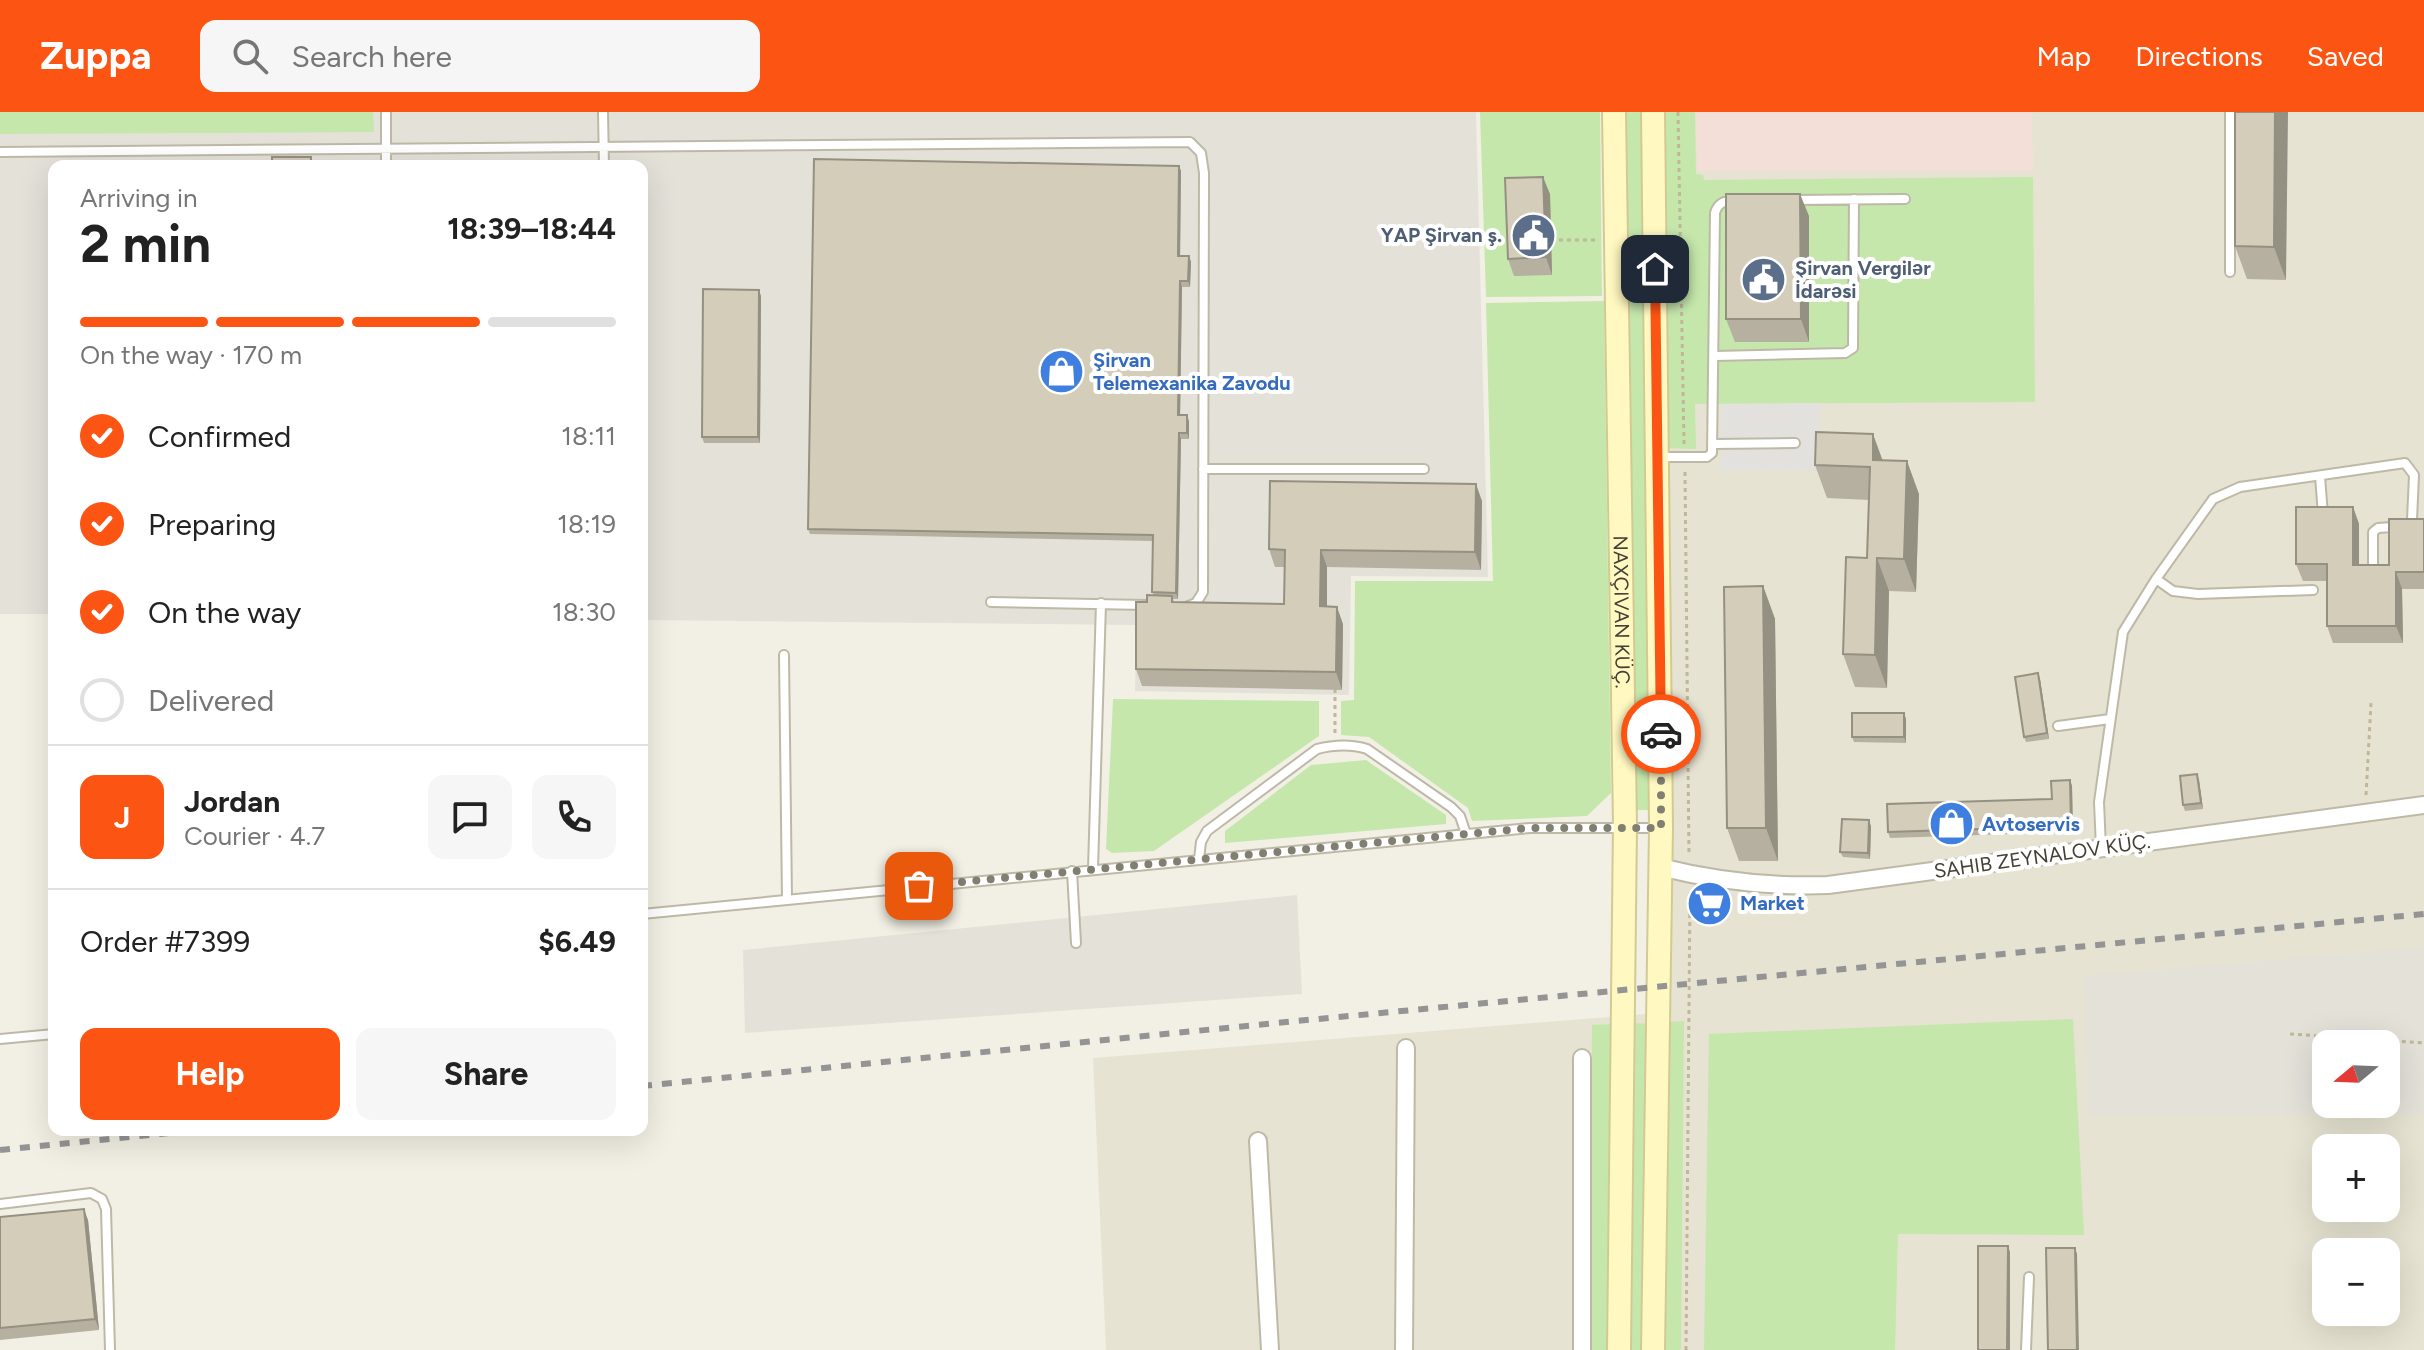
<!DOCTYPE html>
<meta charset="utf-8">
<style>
body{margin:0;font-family:Figtree,sans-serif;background:#f6f6f6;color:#222;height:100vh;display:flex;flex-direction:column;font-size:30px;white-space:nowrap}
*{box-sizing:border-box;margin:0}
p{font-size:26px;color:#767676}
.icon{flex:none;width:44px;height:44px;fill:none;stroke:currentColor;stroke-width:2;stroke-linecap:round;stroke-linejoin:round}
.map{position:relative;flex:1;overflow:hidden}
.details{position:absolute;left:48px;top:48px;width:600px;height:976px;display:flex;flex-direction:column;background:#fff;border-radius:16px;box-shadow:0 8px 32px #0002}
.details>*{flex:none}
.needle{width:52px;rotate:251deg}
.buttons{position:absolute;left:2312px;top:918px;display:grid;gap:16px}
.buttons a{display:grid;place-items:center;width:88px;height:88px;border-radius:16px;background:#fff;box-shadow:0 8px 32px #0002;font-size:40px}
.pin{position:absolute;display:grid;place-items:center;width:68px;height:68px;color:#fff;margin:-34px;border-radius:16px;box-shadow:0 4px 12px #0006}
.courier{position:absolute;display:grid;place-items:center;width:80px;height:80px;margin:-40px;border:6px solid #fc5412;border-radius:50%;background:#fff;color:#222;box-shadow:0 2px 10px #0007}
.summary em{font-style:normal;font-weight:700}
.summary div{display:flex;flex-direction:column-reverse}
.summary{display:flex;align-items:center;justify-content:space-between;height:136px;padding:0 32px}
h1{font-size:52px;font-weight:700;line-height:60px}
.bar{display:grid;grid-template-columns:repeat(4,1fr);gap:12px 8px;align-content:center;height:96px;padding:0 32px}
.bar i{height:10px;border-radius:6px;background:#e0e0e0}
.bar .selected{background:#fc5412}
.bar p{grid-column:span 4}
.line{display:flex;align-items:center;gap:20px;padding:0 32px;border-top:2px solid #e0e0e0}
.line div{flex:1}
.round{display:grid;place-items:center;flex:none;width:84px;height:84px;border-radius:16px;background:#f6f6f6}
ol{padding:0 32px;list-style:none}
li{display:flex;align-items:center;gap:24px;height:88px}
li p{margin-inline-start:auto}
li .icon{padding:8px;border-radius:50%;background:#fc5412;color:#fff;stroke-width:4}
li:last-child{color:#767676}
li i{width:44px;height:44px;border:4px solid #e0e0e0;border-radius:50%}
.cta{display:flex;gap:16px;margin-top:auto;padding:16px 32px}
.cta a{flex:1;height:92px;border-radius:16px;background:#fc5412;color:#fff;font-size:32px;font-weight:700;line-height:92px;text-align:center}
.cta a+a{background:#f6f6f6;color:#222}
header{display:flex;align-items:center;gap:48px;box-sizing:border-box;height:112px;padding:0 40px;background:#fc5412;color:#fff}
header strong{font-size:38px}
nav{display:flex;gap:44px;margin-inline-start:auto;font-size:28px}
.search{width:560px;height:72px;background:#f6f6f6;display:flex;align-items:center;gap:20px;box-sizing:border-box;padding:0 28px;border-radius:16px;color:#767676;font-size:30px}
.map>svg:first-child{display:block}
.residential{fill:#e6e3d2;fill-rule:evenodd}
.industrial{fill:#e4e1d9;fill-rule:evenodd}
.medical{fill:#f3dfd7}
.green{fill:#c5e7ac}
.parking{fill:#e3e1dd}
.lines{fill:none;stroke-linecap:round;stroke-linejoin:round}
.service-casing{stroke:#beb9a7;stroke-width:12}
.minor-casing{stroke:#beb9a7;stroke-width:20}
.secondary-casing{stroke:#d3ca93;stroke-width:26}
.path{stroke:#c0b798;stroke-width:3;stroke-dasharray:4 4;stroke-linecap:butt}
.service{stroke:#fff;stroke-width:8}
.minor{stroke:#fff;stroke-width:16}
.secondary{stroke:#fff8c1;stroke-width:22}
.rail{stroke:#949494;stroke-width:6;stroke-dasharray:10 10;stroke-linecap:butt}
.wall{fill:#b6b0a0}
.shaded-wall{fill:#949082}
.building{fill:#d4cdba;stroke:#949082;stroke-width:2}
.done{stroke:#817e72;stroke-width:8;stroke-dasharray:0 14.4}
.route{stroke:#fc5412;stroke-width:10}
.labels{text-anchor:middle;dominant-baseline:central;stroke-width:8;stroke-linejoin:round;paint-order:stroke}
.service-label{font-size:20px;font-weight:bold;fill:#4e5e75;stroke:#fff;text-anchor:end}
.shop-label{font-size:20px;font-weight:bold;fill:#366cbe;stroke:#fff;text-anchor:start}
.street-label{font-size:20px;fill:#444034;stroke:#fff}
</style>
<header>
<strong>Zuppa</strong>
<div class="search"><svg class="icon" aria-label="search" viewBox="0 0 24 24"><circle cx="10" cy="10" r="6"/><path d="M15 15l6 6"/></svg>Search here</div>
<nav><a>Map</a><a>Directions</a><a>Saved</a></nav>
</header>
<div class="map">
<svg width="2424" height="1238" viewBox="0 0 2424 1238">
<rect width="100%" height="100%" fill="#f2f0e4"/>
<path class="residential" d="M1664,0H2424V1238H1106L1093,946L1671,900ZM2326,932H2386V992H2326ZM2326,1036H2386V1096H2326ZM2326,1140H2386V1200H2326Z"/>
<path class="industrial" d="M0,0H1476L1488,465L1351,464L1349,583L1135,579L1137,513L642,508V54H54V502H0Z
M1297,783L1302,882L745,921L743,838Z
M2424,835V1002L2088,1004L2085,864ZM2386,932V992H2326V932Z"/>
<path class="medical" d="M1696,0H2032L2033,59H1697Z"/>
<path class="green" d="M0,0H373L374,20L0,22Z
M1480,0H1600L1602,184L1486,185Z
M1624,0H1642L1652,698H1636Z
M1665,0H1695L1696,62L1703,63L1704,68L2033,65L2035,290L1695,292L1696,337L1668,336Z
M1604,189L1611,681L1587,704L1472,709L1468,696L1369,625L1341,623V589L1354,588L1355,469H1493L1486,191Z
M1113,587L1319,589V624L1154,739L1112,741L1106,737Z
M1366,648L1446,703V712L1225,731V719L1311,653Z
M2073,907L2084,1123L1898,1122L1895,1238H1704L1709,922Z
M1684,909L1681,1238H1663L1666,910Z
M1633,911L1651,912L1645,1238H1628Z
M1616,912L1611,1238H1590L1592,913Z"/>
<path class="parking" d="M1820,291L1819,358L1721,359V292Z"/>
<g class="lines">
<defs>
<path id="service" d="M603,0L604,54
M0,40L1190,30L1201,41L1204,61L1203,480L1196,491L1188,494
M386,54V0
M1793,88L1905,87
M2230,160V0
M1715,244L1845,241L1853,236L1854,87
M1714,332L1795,331
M1658,345H1707L1712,341L1715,101C1718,90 1725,89 1736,88
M1203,357H1424
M2320,364L2323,403
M2156,467L2173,479L2198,482L2313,478
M991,490L1146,493
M784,543L787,788
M2058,614L2110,607
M2101,736L2099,690L2123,520L2156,467L2213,387L2240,375L2405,351L2414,363L2412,408L2407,414L2378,416L2373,420V460
M1199,747L1201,730L1207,719L1317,637C1333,633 1351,632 1367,637L1451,695L1460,704L1466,722
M1093,757L1101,491
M1072,759L1076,831
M642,802L1530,716H1660
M0,927L54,922
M0,1092L91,1081L102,1087L106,1097L110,1238
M2026,1238L2029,1165"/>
<path id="minor" d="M1660,755C1716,769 1772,775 1828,773L2424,693
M1582,946V1238
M1258,1029L1270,1238
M1404,1238L1406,936"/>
<g id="secondary">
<path id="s1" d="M1614,0L1625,714L1619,1238"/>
<path d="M1653,1238L1661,716L1653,0"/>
</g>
</defs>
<use href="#service" class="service-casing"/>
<use href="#minor" class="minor-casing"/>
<use href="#secondary" class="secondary-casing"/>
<path class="path" d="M1678,0L1684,332
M1551,128H1597
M1685,360L1689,744
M1335,577V623
M2366,683L2371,591
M2290,922L2424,931
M1686,1238L1690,780"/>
<use href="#service" class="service"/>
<use href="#minor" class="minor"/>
<use href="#secondary" class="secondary"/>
<path class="rail" d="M642,974L1286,910L2424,802
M0,1038L199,1018"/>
</g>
<path class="wall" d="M2235,0L2286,168L2247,167L2235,134Z
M1179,54L1181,59L1180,144H1189L1191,150L1190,175H1182L1180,303L1189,309V327H1181L1178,487H1173L1174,490L1284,492L1285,455H1275L1269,437L1482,389L1481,458L1327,455V494L1343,512L1342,578L1142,574L1136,557L1147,490L1153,483L1152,429L810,422L808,417Z
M1550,82L1552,163L1514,164L1508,147Z
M1809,104V230H1735L1726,207Z
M761,184L760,331H704L702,325Z
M1883,349L1919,382L1916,480L1889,479L1887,576L1855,575L1843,542L1867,446L1869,388L1827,386L1815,353Z
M2353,395L2359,412V453H2389L2424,407V477H2402L2403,531H2333L2327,514V469H2303L2296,452Z
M1763,474L1775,507L1778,749H1739L1727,716Z
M2040,567L2049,627L2026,630L2024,625Z
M1904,601L1906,607V631L1854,630L1852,625Z
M2070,668L2072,674L2073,720L1890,726L1888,720L2052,687Z
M2199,668L2203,697L2185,699L2183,693Z
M1871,714L1870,747L1843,745L1840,740Z
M1721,776L1723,782L1722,800H1698L1696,794Z
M0,1105L88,1108L99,1218L0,1228Z"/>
<path class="shaded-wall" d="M2275,0H2288L2286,168L2274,135Z
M1179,54L1181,59L1180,150L1178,144Z
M1543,65L1550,82L1552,163L1546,145Z
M1800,82L1809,104V230L1801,207Z
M1189,144L1191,150L1190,175L1188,169Z
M1180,169L1182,175L1180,309L1178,303Z
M759,178L761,184L760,331L758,325Z
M1187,303L1189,309V327L1187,321Z
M1179,321L1181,327L1178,487L1176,481Z
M1873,322L1885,355L1873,348Z
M1907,349L1919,382L1916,480L1904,447Z
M1476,372L1482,389L1481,458L1475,440Z
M2353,395L2359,412V470L2353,453Z
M1321,438L1327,455V512L1320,494Z
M1877,446L1889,479L1887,576L1875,543Z
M2396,460L2402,477L2403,531L2396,514Z
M1763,474L1775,507L1778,749L1766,716Z
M1337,495L1343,512L1342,578L1336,560Z
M2038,561L2040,567L2049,627L2047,621Z
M1904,601L1906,607V631L1904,625Z
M2197,662L2199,668L2203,697L2201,691Z
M2070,668L2072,674L2073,720L2071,714Z
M1869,708L1871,714L1870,747L1868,741Z
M1721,776L1723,782L1722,800L1720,795Z
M84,1097L88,1108L99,1218L95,1207Z
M2008,1134L2010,1140V1238H2007Z
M2075,1136L2077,1142L2079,1238H2077Z"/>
<path class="building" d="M2235,0H2275L2274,135L2235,134Z
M272,45H311V52H339V54H272Z
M814,47L1179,54L1178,144H1189L1188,169H1180L1178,303H1187V321H1179L1176,481L1152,480L1153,423L808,417Z
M1543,65L1546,145L1508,147L1505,66Z
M1726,82H1800L1801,207H1726Z
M703,177L759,178L758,325H702Z
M1816,320L1873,322V348L1907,349L1904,447L1877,446L1875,543L1843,542L1846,445L1867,446L1870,355L1815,353Z
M1270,369L1476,372L1475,440L1321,438L1320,494L1337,495L1336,560L1136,557V490H1147V483L1172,484V490L1284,492L1285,438L1269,437Z
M2296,395H2353V453H2389V407H2424V460H2396V514H2327V452H2296Z
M1763,474L1766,716H1727L1724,475Z
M2038,561L2047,621L2024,625L2015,565Z
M1852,601H1904V625H1852Z
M2197,662L2201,691L2183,693L2180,664Z
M2070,668L2071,714L1888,720L1887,692L2052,687L2051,669Z
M1842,707L1869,708L1868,741L1840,740Z
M1696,776H1721L1720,795L1696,794Z
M84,1097L95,1207L0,1216V1105Z
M1978,1134H2008L2007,1238H1978Z
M2046,1136H2075L2077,1238H2048Z"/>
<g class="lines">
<path class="done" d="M919,774L1530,716H1661V622"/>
<path class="route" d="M1655,157L1661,622"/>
</g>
<defs>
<symbol id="civic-disc" viewBox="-11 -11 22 22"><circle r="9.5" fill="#5c6f8a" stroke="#fff"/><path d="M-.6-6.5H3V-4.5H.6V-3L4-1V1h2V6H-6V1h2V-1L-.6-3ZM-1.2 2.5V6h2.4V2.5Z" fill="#fff"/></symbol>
<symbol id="shop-disc" viewBox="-11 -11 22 22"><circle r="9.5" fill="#3f7fe0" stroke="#fff"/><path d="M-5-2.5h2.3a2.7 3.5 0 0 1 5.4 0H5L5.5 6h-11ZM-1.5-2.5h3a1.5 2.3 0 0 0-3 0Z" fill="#fff"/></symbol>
<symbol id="supermarket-disc" viewBox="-11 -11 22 22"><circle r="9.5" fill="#3f7fe0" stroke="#fff"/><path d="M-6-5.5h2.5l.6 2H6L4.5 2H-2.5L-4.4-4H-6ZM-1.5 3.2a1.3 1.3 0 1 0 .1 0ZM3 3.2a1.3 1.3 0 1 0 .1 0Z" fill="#fff"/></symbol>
</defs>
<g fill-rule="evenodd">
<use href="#civic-disc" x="1508" y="98" width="51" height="51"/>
<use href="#civic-disc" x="1738" y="142" width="51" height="51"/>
<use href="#shop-disc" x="1036" y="234" width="51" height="51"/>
<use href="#shop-disc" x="1926" y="686" width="51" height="51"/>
<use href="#supermarket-disc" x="1684" y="766" width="51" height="51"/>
</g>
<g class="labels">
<g class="service-label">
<text x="1502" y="123">YAP Şirvan ş.</text>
<text x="1795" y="156" text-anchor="start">Şirvan Vergilər<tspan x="1795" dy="23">İdarəsi</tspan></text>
</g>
<g class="shop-label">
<text x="1093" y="248">Şirvan<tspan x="1093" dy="23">Telemexanika Zavodu</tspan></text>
<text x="1982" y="712">Avtoservis</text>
<text x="1740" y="791">Market</text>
</g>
<g class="street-label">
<text stroke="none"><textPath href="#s1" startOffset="500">NAXÇIVAN KÜÇ.</textPath></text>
<text transform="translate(2042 744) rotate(-8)">SAHIB ZEYNALOV KÜÇ.</text>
</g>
</g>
</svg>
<div class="buttons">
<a><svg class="needle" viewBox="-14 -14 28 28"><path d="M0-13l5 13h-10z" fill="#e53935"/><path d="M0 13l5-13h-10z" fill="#767676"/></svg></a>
<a>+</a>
<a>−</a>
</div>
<div class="pin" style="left:919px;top:774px;background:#ea580c"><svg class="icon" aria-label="bag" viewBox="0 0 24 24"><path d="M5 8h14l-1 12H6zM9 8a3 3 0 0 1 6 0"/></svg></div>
<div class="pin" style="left:1655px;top:157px;background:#1f2937"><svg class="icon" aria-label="home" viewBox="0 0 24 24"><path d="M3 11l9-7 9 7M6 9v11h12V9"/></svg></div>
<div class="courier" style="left:1661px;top:622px"><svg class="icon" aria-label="car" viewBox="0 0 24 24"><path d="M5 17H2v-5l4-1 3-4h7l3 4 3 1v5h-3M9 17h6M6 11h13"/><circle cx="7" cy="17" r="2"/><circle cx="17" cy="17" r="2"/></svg></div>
<section class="details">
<div class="summary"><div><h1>2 min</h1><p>Arriving in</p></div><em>18:39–18:44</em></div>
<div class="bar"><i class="selected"></i><i class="selected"></i><i class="selected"></i><i></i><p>On the way · 170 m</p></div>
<ol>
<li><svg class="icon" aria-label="check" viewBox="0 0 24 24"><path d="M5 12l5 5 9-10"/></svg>Confirmed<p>18:11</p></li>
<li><svg class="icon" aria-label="check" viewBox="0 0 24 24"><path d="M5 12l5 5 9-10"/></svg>Preparing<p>18:19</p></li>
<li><svg class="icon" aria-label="check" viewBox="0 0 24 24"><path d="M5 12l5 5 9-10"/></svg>On the way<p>18:30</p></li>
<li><i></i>Delivered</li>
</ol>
<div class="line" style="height:144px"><b class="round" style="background:#fc5412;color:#fff">J</b><div><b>Jordan</b><p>Courier · 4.7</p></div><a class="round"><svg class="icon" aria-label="chat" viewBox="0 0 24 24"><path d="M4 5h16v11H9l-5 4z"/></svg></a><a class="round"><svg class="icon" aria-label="phone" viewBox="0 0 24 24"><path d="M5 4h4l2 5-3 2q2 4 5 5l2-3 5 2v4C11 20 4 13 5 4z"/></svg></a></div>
<div class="line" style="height:104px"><div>Order #7399</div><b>$6.49</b></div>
<div class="cta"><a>Help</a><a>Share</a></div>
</section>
</div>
